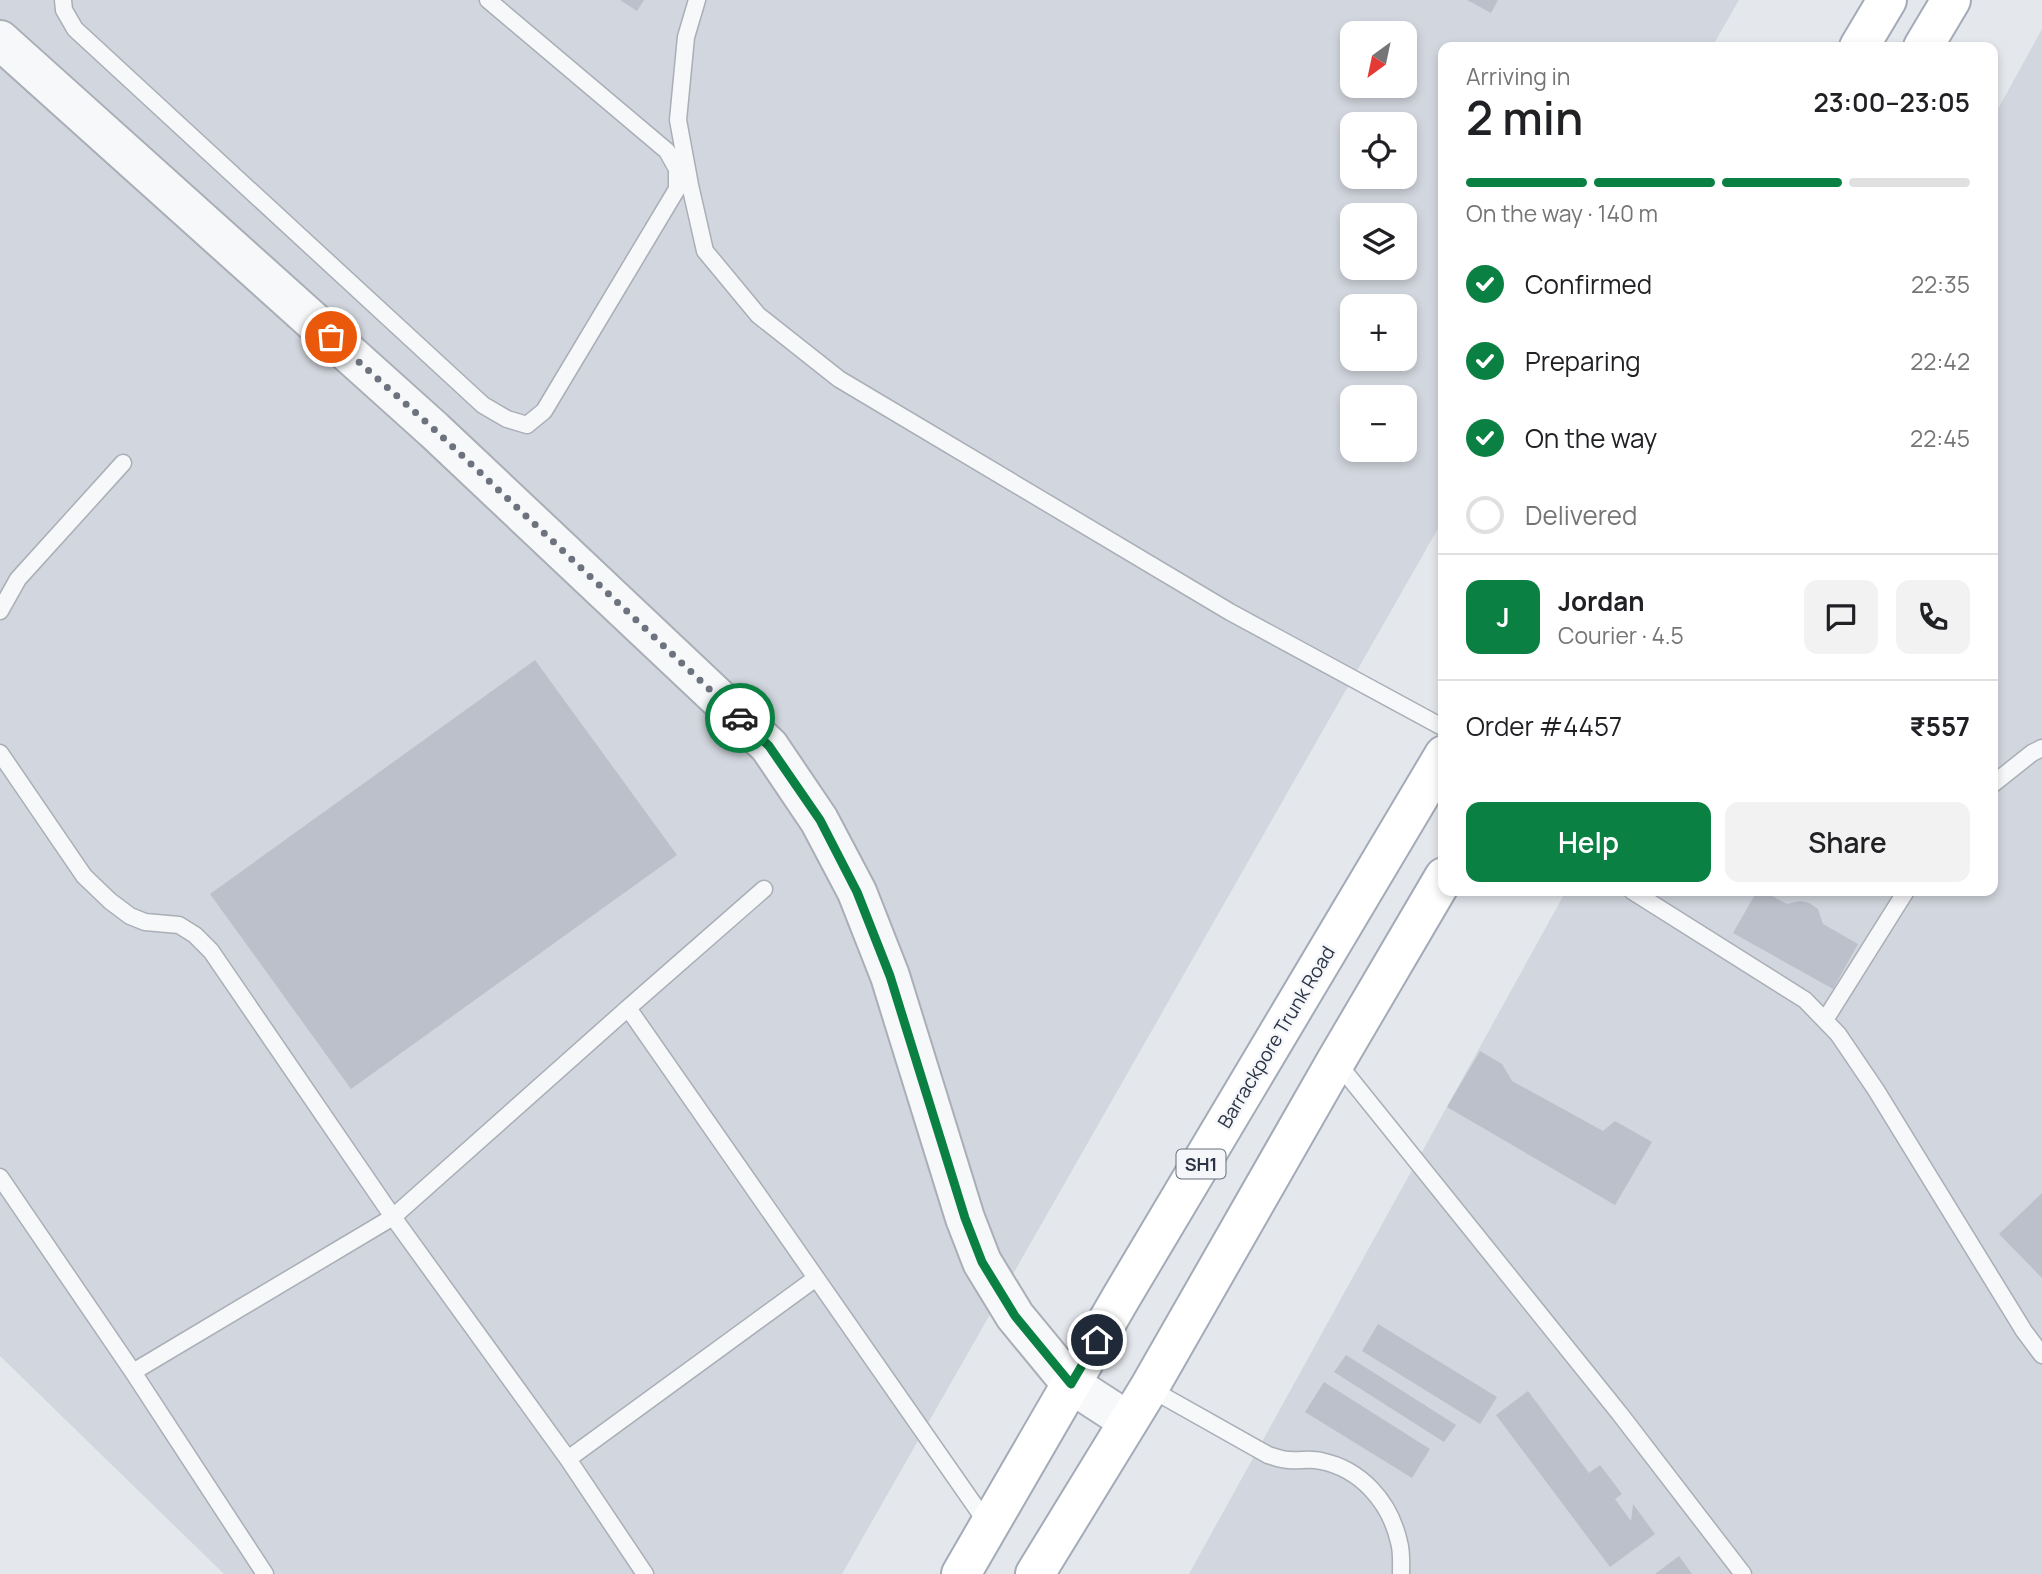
<!DOCTYPE html>
<meta charset="utf-8">
<style>
body{margin:0;font-family:Manrope,sans-serif;background:#f2f2f2;color:#202124;height:100vh;display:flex;flex-direction:column;font-size:26px;white-space:nowrap}
*{box-sizing:border-box;margin:0}
p{font-size:23px;color:#757577}
.icon{flex:none;width:38px;height:38px;fill:none;stroke:currentColor;stroke-width:2;stroke-linecap:round;stroke-linejoin:round}
.map{position:relative;flex:1;overflow:hidden}
.side{position:absolute;left:1438px;top:42px;width:560px;height:854px;display:flex;flex-direction:column;background:#fff;border-radius:14px;box-shadow:0 4px 10px #0003}
.side>*{flex:none}
.needle{width:46px;rotate:213deg}
.fabs{position:absolute;left:1340px;top:21px;display:grid;gap:14px}
.fabs a{display:grid;place-items:center;width:77px;height:77px;border-radius:14px;background:#fff;box-shadow:0 4px 10px #0003;font-size:35px}
.pin{position:absolute;display:grid;place-items:center;width:60px;height:60px;color:#fff;margin:-30px;border:4px solid #fff;border-radius:50%;box-shadow:0 2px 7px #0007}
.courier{position:absolute;display:grid;place-items:center;width:70px;height:70px;margin:-35px;border:5px solid #0b8043;border-radius:50%;background:#fff;color:#222;box-shadow:0 2px 9px #0007}
.headline em{font-style:normal;font-weight:600}
.headline div{display:flex;flex-direction:column-reverse}
.headline{display:flex;align-items:center;justify-content:space-between;height:119px;padding:0 28px}
h1{font-size:46px;font-weight:600;line-height:52px}
.bar{display:grid;grid-template-columns:repeat(4,1fr);gap:10px 7px;align-content:center;height:84px;padding:0 28px}
.bar i{height:9px;border-radius:5px;background:#e0e0e0}
.bar .active{background:#0b8043}
.bar p{grid-column:span 4}
.line{display:flex;align-items:center;gap:18px;padding:0 28px;border-top:2px solid #e0e0e0}
.line div{flex:1}
.round{display:grid;place-items:center;flex:none;width:74px;height:74px;border-radius:14px;background:#f2f2f2}
ol{padding:0 28px;list-style:none}
li{display:flex;align-items:center;gap:21px;height:77px}
li p{margin-inline-start:auto}
li .icon{padding:7px;border-radius:50%;background:#0b8043;color:#fff;stroke-width:4}
li:last-child{color:#757577}
li i{width:38px;height:38px;border:4px solid #e0e0e0;border-radius:50%}
.action{display:flex;gap:14px;margin-top:auto;padding:14px 28px}
.action a{flex:1;height:80px;border-radius:14px;background:#0b8043;color:#fff;font-size:28px;font-weight:600;line-height:80px;text-align:center}
.action a+a{background:#f2f2f2;color:#202124}
.map>svg:first-child{display:block}
.built{fill:#d2d6de;fill-rule:evenodd}
.building{fill:#bbc0ca}
.lines{fill:none;stroke-linecap:round;stroke-linejoin:round}
.service-casing{stroke:#a9aeb7;stroke-width:19}
.tertiary-casing{stroke:#a9aeb7;stroke-width:42}
.primary-casing{stroke:#a3abb8;stroke-width:42}
.service{stroke:#f7f8fa;stroke-width:16}
.tertiary{stroke:#f7f8fa;stroke-width:38}
.primary{stroke:#fff;stroke-width:38}
.done{stroke:#6c737f;stroke-width:7;stroke-dasharray:0 12.6}
.route{stroke:#0b8043;stroke-width:9}
.labels{text-anchor:middle;dominant-baseline:central;stroke-width:5;stroke-linejoin:round;paint-order:stroke}
.shield{fill:#f4f6f9;stroke:#676e7b;stroke-width:2}
.shield-label{font-size:18px;font-weight:bold;fill:#2b3445}
.street-label{font-size:19px;fill:#2b3445;stroke:#f4f6f9}
</style>
<div class="map">
<svg width="2042" height="1574" viewBox="0 0 2042 1574">
<rect width="100%" height="100%" fill="#e4e7ec"/>
<path class="built" d="M0,0H1739L1712,47H1444V518L842,1574H224L0,1356ZM1353,33H1405V86H1353ZM1353,124H1405V177H1353ZM1353,215H1405V268H1353ZM1353,306H1405V359H1353ZM1353,397H1405V450H1353Z
M2042,29V1574H1189L1566,891H1993V118Z"/>
<path class="building" d="M620,0H644L637,11Z
M1467,0H1498L1491,13Z
M535,660L677,855L351,1089L210,894Z
M1757,891H1763L1787,904L1800,901L1809,903L1818,909L1823,924L1858,944L1833,989L1733,933Z
M1480,1051L1502,1064L1512,1081L1603,1131L1615,1121L1652,1142L1615,1205L1447,1107Z
M2042,1193V1278L1999,1234Z
M1378,1324L1497,1397L1480,1424L1362,1351Z
M1346,1355L1456,1425L1444,1442L1334,1372Z
M1324,1382L1430,1449L1412,1478L1305,1412Z
M1528,1391L1589,1473L1600,1465L1622,1494L1615,1499L1631,1521L1633,1504L1655,1534L1610,1567L1496,1415Z
M1679,1556L1692,1574H1655Z"/>
<g class="lines">
<defs>
<path id="service" d="M63,0L64,10L75,29L483,405L507,419L527,425L544,411L677,189V169L667,151L488,0
M697,0L686,37L678,120L690,185L705,251L758,315L839,379L1230,612L1444,728
M0,611L18,579L123,463
M0,753L84,876L110,901L130,916L145,922L179,925L195,935L211,951L393,1217L133,1372
M1993,784L2032,753L2042,748
M1632,891L1805,1000L1838,1034L1876,1090L2024,1331L2042,1355
M628,1008L764,889
M1825,1020L1906,891
M1336,1061L1620,1414L1743,1574
M0,1177L133,1372L265,1574
M1149,1388L1268,1455C1275,1457 1282,1460 1289,1460C1300,1461 1311,1458 1321,1461C1361,1469 1390,1502 1399,1542C1402,1552 1401,1563 1401,1574
M568,1459L816,1278
M645,1574L568,1459L393,1217L628,1008L989,1526"/>
<path id="tertiary" d="M0,40L434,430L769,746L819,820L857,892L890,976L965,1218L982,1262L1015,1316L1071,1384L1128,1421"/>
<path id="primary" d="M1859,47L1887,0
M1923,47L1951,0
M961,1574L1122,1296L1444,755
M1035,1574L1149,1388L1336,1061L1444,877"/>
</defs>
<use href="#service" class="service-casing"/>
<use href="#tertiary" class="tertiary-casing"/>
<use href="#primary" class="primary-casing"/>
<use href="#service" class="service"/>
<use href="#tertiary" class="tertiary"/>
<use href="#primary" class="primary"/>
</g>
<g class="lines">
<path class="done" d="M331,337L435,430L740,718"/>
<path class="route" d="M740,718L769,746L820,820L857,892L890,976L965,1218L982,1262L1015,1316L1071,1384L1097,1340"/>
</g>
<g class="labels">
<rect class="shield" x="1176.5" y="1149.5" width="49" height="29" rx="5"/>
<g class="shield-label">
<text x="1201" y="1164">SH1</text>
</g>
<g class="street-label">
<text transform="translate(1276 1037) rotate(-59)">Barrackpore Trunk Road</text>
</g>
</g>
</svg>
<div class="fabs">
<a><svg class="needle" viewBox="-14 -14 28 28"><path d="M0-13l5 13h-10z" fill="#e53935"/><path d="M0 13l5-13h-10z" fill="#757577"/></svg></a>
<a><svg class="icon" aria-label="locate" viewBox="0 0 24 24"><circle cx="12" cy="12" r="6"/><path d="M12 2v4M12 18v4M2 12h4M18 12h4"/></svg></a>
<a><svg class="icon" aria-label="layers" viewBox="0 0 24 24"><path d="M12 4l9 5-9 5-9-5zM3 14l9 5 9-5"/></svg></a>
<a>+</a>
<a>−</a>
</div>
<div class="pin" style="left:331px;top:337px;background:#ea580c"><svg class="icon" aria-label="bag" viewBox="0 0 24 24"><path d="M5 8h14l-1 12H6zM9 8a3 3 0 0 1 6 0"/></svg></div>
<div class="pin" style="left:1097px;top:1340px;background:#1f2937"><svg class="icon" aria-label="home" viewBox="0 0 24 24"><path d="M3 11l9-7 9 7M6 9v11h12V9"/></svg></div>
<div class="courier" style="left:740px;top:718px"><svg class="icon" aria-label="car" viewBox="0 0 24 24"><path d="M5 17H2v-5l4-1 3-4h7l3 4 3 1v5h-3M9 17h6M6 11h13"/><circle cx="7" cy="17" r="2"/><circle cx="17" cy="17" r="2"/></svg></div>
<section class="side">
<div class="headline"><div><h1>2 min</h1><p>Arriving in</p></div><em>23:00–23:05</em></div>
<div class="bar"><i class="active"></i><i class="active"></i><i class="active"></i><i></i><p>On the way · 140 m</p></div>
<ol>
<li><svg class="icon" aria-label="check" viewBox="0 0 24 24"><path d="M5 12l5 5 9-10"/></svg>Confirmed<p>22:35</p></li>
<li><svg class="icon" aria-label="check" viewBox="0 0 24 24"><path d="M5 12l5 5 9-10"/></svg>Preparing<p>22:42</p></li>
<li><svg class="icon" aria-label="check" viewBox="0 0 24 24"><path d="M5 12l5 5 9-10"/></svg>On the way<p>22:45</p></li>
<li><i></i>Delivered</li>
</ol>
<div class="line" style="height:126px"><b class="round" style="background:#0b8043;color:#fff">J</b><div><b>Jordan</b><p>Courier · 4.5</p></div><a class="round"><svg class="icon" aria-label="chat" viewBox="0 0 24 24"><path d="M4 5h16v11H9l-5 4z"/></svg></a><a class="round"><svg class="icon" aria-label="phone" viewBox="0 0 24 24"><path d="M5 4h4l2 5-3 2q2 4 5 5l2-3 5 2v4C11 20 4 13 5 4z"/></svg></a></div>
<div class="line" style="height:91px"><div>Order #4457</div><b>₹557</b></div>
<div class="action"><a>Help</a><a>Share</a></div>
</section>
</div>
